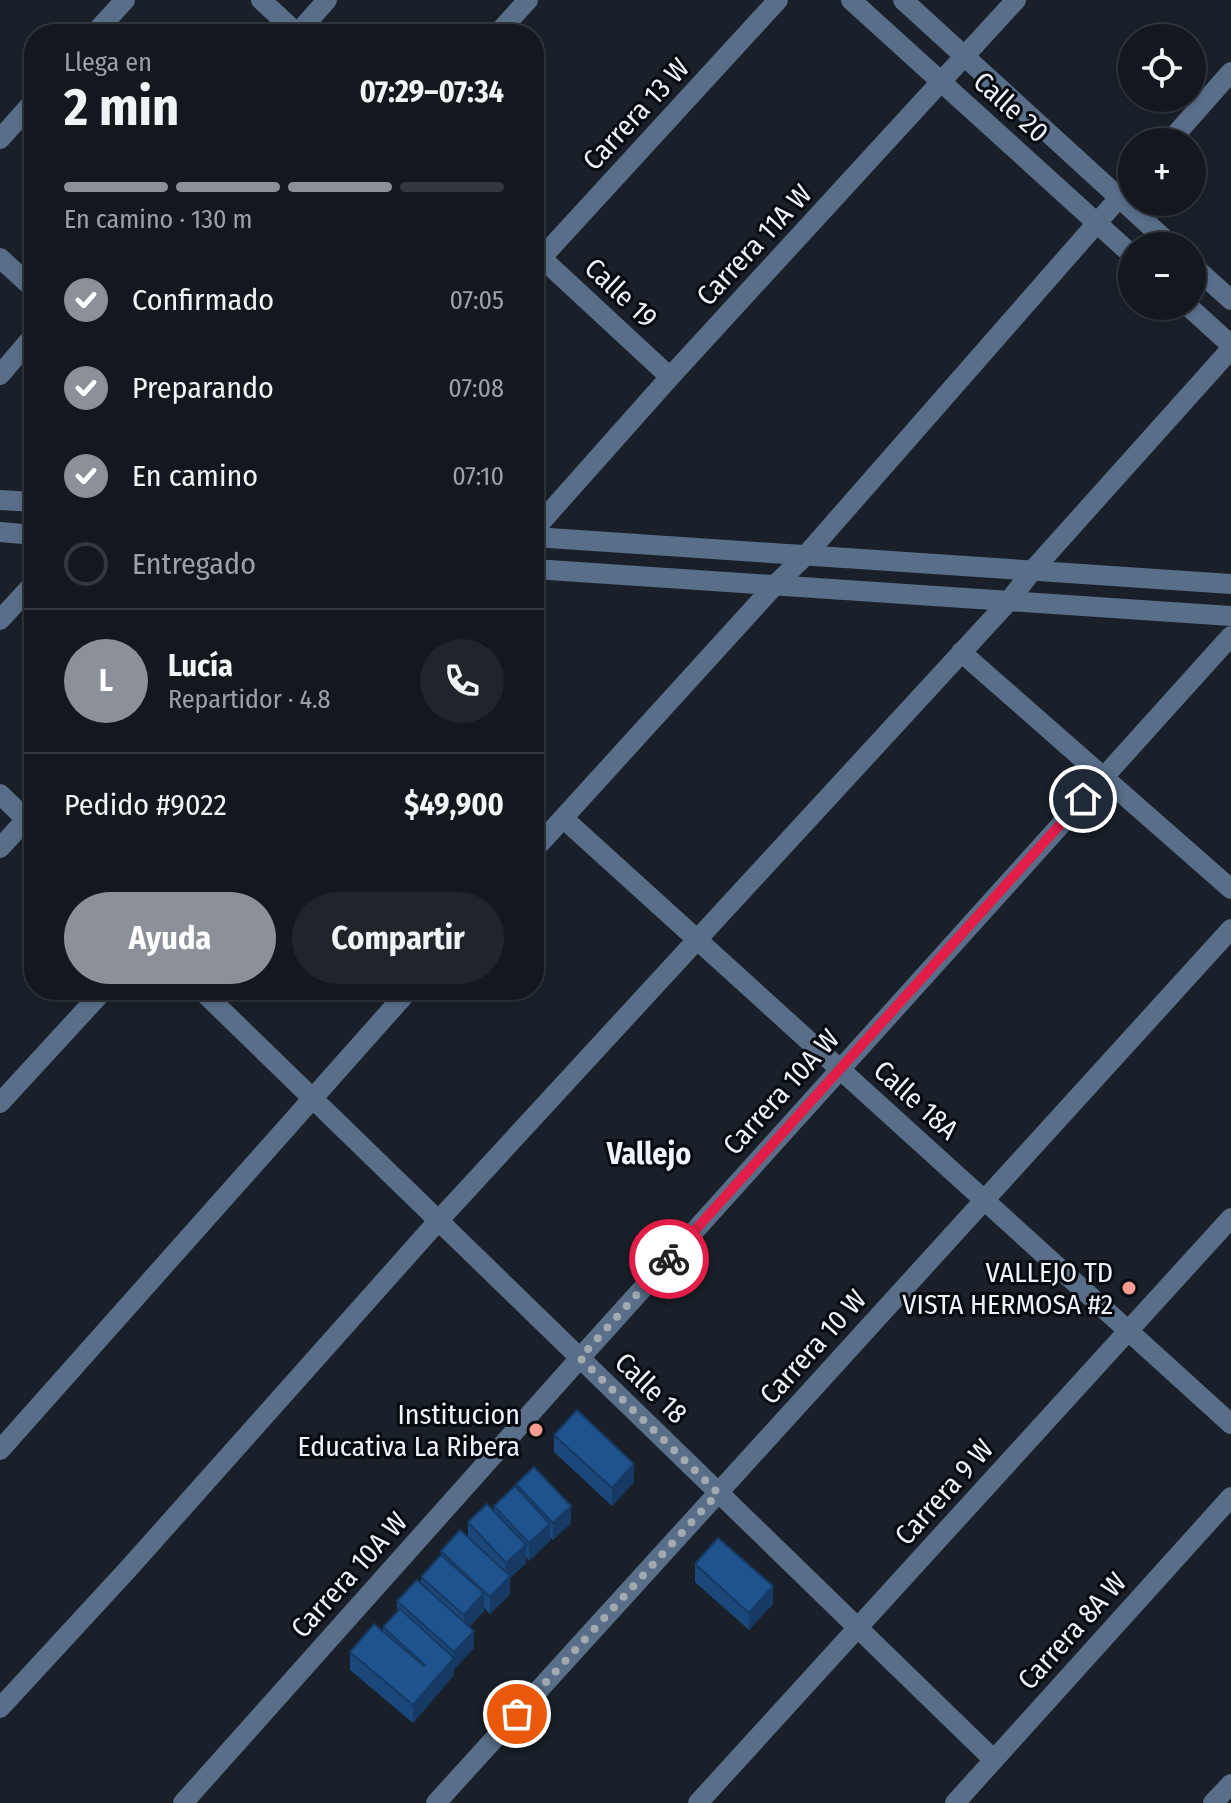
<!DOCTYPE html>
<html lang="es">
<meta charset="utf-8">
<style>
body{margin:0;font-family:"Fira Sans Condensed",sans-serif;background:#20252c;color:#f1f3f6;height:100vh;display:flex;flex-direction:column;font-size:30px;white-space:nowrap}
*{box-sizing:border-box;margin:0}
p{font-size:26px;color:#9da0a4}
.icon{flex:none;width:44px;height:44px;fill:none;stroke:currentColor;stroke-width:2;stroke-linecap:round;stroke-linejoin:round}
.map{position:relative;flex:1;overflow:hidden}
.details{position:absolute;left:24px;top:24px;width:520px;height:976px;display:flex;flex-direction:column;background:#13181f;border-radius:32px;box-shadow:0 2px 6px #0004,0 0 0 2px #32373d}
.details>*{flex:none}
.controls{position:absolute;left:1118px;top:24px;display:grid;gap:16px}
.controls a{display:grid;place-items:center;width:88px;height:88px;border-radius:50%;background:#13181f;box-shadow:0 2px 6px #0004,0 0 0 2px #32373d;font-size:40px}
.pin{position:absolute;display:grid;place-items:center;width:68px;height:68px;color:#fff;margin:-34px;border:4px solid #fff;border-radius:50%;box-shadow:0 2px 8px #0007}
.courier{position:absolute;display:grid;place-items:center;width:80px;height:80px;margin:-40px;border:6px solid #e11d48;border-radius:50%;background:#fff;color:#222;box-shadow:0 2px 10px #0007}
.overview em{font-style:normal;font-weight:700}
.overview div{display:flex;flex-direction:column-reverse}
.overview{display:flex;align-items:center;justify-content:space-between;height:136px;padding:0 40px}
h1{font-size:52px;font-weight:700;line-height:60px}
.bar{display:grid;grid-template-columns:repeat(4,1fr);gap:12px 8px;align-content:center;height:96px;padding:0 40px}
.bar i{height:10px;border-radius:6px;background:#32373d}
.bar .current{background:#8c9099}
.bar p{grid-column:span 4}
.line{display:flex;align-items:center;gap:20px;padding:0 40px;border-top:2px solid #32373d}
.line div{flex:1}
.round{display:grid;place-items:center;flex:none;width:84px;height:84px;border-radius:42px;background:#20252c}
ol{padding:0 40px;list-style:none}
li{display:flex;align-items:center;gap:24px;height:88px}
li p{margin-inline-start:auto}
li .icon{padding:8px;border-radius:50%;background:#8c9099;color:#fff;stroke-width:4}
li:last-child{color:#9da0a4}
li i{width:44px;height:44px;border:4px solid #32373d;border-radius:50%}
.action{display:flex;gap:16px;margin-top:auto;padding:16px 40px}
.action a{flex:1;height:92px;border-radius:48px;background:#8c9099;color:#fff;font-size:32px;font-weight:700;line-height:92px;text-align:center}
.action a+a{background:#20252c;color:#f1f3f6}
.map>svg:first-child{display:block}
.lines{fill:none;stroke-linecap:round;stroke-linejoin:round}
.minor{stroke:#586e89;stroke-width:20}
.wall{fill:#1b477a}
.shaded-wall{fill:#163a63}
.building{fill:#1f538e;stroke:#163a63;stroke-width:2}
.done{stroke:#a3a9b1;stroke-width:8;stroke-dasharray:0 14.4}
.route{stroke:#e11d48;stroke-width:10}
.poi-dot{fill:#f59c90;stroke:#070a0e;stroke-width:3}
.labels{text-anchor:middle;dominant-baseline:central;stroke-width:6;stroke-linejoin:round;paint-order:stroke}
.street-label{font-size:28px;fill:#eef3fa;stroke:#070a0e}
.poi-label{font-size:28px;fill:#eef3fa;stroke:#070a0e;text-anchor:end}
.neighbourhood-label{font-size:30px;font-weight:bold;fill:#eef3fa;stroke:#070a0e}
</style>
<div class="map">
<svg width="1231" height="1803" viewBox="0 0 1231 1803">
<rect width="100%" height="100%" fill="#192029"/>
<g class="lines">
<path class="minor" d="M261,0L298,34
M851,0L1132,255
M903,0L1172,246
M94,34L125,0
M297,34L327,0
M497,34L528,0
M0,139L34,101
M1169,142L1231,72
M534,251L670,377
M0,258L34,289
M1192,265L1231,300
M534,266L778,0
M1188,306L1231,345
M0,375L34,335
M0,500L34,502
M534,530L670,377L1016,0
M0,532L34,535
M534,537L1231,584
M534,569L1231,616
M0,620L34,583
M961,652L1231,889
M0,794L34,827
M563,818L1231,1424
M0,848L34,811
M534,850L775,585L806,555L1132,183
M201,990L994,1760
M0,1103L104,990
M0,1450L409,990
M0,1708L130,1567L439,1220L1009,601L1032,571L1231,349
M183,1803L580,1358L1231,636
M436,1803L1231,929
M698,1803L1231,1218
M955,1803L1231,1497
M1213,1803L1231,1784"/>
</g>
<path class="wall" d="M554,1435L634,1482L612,1506L554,1452Z
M516,1484L571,1523L553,1540L550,1537V1541L529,1561L526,1557V1563L510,1578V1594L490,1614L484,1608V1611L469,1627L474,1648L454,1669V1675L413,1723L350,1670V1652L383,1632V1627L397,1612V1601L421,1584V1577L441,1555V1551L468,1537V1522L494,1511V1506L516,1488Z
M695,1564L773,1604L749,1630L695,1582Z"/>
<path class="shaded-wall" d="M634,1464V1482L612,1506V1488Z
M571,1506V1523L553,1540V1523Z
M550,1524V1541L529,1561V1543Z
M526,1545V1563L510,1578V1594L490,1614V1597L506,1579V1563Z
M773,1586V1604L749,1630V1613Z
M484,1593V1611L464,1632V1615Z
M474,1631V1648L454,1670V1652Z
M454,1658V1675L413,1723V1705Z"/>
<path class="building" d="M577,1410L634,1464L612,1488L554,1435Z
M534,1467L571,1506L553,1523L516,1484Z
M515,1486L550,1524L529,1543L494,1506Z
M487,1504L526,1545L506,1563L468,1522Z
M460,1530L510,1576L490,1597L441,1551Z
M718,1538L773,1586L749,1613L695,1564Z
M441,1555L484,1593L464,1615L421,1577Z
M417,1580L474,1631L454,1652L397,1601Z
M400,1609L454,1658L413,1705L350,1652L374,1624L424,1666L425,1665L383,1627Z"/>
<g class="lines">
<path class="done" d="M517,1714L718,1493L580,1358L669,1259"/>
<path class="route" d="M669,1259L1083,799"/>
</g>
<g class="poi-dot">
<circle cx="1129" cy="1288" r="8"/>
<circle cx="536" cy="1430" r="8"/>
</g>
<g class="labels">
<g class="street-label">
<text transform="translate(1011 107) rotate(42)">Calle 20</text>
<text transform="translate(636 114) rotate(-47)">Carrera 13 W</text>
<text transform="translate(754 245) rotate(-47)">Carrera 11A W</text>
<text transform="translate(621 293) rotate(43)">Calle 19</text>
<text transform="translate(781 1092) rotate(-48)">Carrera 10A W</text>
<text transform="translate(916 1100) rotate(42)">Calle 18A</text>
<text transform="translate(813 1347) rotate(-48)">Carrera 10 W</text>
<text transform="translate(651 1388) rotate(44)">Calle 18</text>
<text transform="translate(944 1492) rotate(-48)">Carrera 9 W</text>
<text transform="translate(349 1575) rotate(-48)">Carrera 10A W</text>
<text transform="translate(1072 1631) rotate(-48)">Carrera 8A W</text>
</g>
<g class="poi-label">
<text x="1113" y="1272">VALLEJO TD<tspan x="1113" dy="32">VISTA HERMOSA #2</tspan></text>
<text x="520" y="1414">Institucion<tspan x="520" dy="32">Educativa La Ribera</tspan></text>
</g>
<g class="neighbourhood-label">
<text x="649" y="1154">Vallejo</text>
</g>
</g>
</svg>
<div class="controls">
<a><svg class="icon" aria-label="locate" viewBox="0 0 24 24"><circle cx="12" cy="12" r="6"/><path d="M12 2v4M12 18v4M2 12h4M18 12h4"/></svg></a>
<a>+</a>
<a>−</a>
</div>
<div class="pin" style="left:517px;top:1714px;background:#ea580c"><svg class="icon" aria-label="bag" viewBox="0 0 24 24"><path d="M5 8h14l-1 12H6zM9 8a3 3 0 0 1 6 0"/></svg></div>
<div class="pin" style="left:1083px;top:799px;background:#1f2937"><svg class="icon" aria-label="home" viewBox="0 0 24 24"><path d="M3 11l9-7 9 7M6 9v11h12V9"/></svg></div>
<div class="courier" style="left:669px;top:1259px"><svg class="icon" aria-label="bike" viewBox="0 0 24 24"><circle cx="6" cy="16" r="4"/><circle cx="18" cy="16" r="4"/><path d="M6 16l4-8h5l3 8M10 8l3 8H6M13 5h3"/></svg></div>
<section class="details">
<div class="overview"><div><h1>2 min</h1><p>Llega en</p></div><em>07:29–07:34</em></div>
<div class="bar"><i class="current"></i><i class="current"></i><i class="current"></i><i></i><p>En camino · 130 m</p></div>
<ol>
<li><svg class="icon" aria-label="check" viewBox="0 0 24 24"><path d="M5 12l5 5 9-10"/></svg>Confirmado<p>07:05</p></li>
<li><svg class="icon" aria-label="check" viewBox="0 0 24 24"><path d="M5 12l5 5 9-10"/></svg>Preparando<p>07:08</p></li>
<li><svg class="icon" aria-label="check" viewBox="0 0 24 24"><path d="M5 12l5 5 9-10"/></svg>En camino<p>07:10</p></li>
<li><i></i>Entregado</li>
</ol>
<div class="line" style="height:144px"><b class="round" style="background:#8c9099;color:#fff">L</b><div><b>Lucía</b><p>Repartidor · 4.8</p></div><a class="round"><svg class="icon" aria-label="phone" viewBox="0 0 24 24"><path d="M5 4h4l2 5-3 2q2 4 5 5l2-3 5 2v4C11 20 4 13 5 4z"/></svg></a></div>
<div class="line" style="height:104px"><div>Pedido #9022</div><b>$49,900</b></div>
<div class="action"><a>Ayuda</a><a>Compartir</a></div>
</section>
</div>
